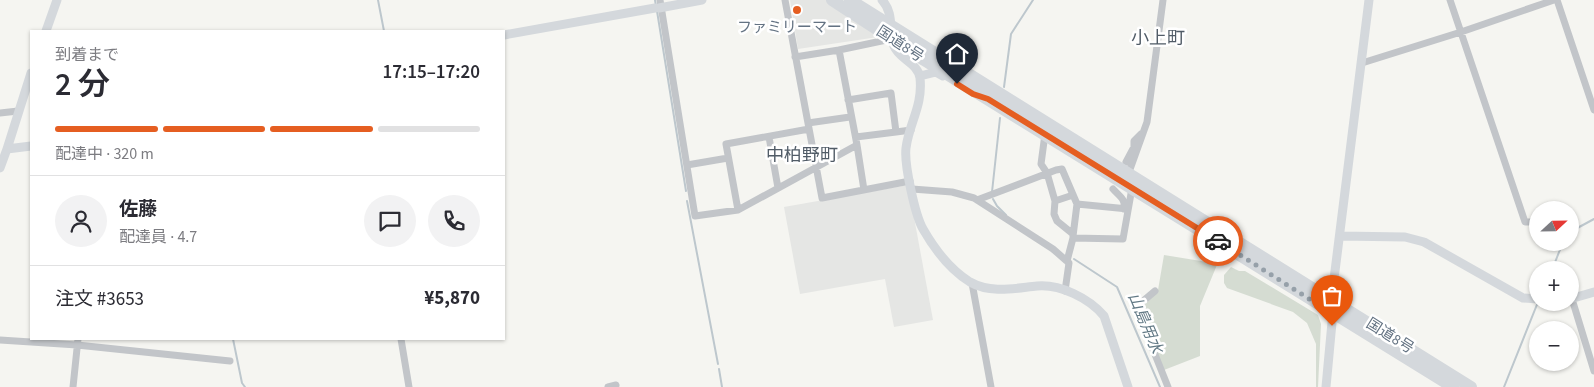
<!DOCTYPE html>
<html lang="ja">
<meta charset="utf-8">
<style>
body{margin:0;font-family:"Source Sans 3","Noto Sans JP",sans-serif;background:#f2f2f3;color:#2b2b33;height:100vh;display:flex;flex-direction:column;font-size:19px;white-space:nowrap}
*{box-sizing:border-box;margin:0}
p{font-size:16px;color:#7c7c81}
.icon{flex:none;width:28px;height:28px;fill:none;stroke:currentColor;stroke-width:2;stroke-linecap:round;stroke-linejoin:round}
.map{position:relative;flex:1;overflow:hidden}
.details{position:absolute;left:30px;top:30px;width:475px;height:310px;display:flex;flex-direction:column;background:#fff;border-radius:0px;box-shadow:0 1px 4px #0004}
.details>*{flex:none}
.needle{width:32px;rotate:68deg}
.fabs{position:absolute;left:1529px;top:201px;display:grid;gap:10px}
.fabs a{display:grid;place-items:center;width:50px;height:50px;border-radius:50%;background:#fff;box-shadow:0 1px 4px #0004;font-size:25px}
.pin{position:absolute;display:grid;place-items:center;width:42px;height:42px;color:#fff;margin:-51px -21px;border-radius:50% 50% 50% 0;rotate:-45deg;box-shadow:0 0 5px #0007}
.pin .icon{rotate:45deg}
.courier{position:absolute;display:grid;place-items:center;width:50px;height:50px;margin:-25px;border:4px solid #e55e21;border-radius:50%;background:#fff;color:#222;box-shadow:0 1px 6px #0007}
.overview em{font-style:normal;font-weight:600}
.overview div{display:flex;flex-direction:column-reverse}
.overview{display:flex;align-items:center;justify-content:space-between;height:85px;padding:0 25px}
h1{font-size:32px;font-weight:600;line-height:38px}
.bar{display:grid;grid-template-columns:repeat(4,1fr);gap:8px 5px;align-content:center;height:60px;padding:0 25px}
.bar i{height:6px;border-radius:4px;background:#e1e1e2}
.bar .active{background:#e55e21}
.bar p{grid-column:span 4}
.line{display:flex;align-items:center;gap:12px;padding:0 25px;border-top:1px solid #e1e1e2}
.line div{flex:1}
.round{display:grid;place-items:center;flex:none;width:52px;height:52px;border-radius:26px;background:#f2f2f3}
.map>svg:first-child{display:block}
.built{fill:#e5e6e4}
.green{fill:#d5dcd2}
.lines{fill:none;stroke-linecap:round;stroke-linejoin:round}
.stream{stroke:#bdc7cd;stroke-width:2}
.street{stroke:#c2c5c9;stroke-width:7}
.secondary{stroke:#d4d8dc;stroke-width:9}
.highway{stroke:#d4d8dc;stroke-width:12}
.done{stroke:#96a0a9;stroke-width:5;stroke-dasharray:0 9}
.route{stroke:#e55e21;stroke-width:6}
.poi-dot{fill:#e55e21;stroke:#fff;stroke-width:2}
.labels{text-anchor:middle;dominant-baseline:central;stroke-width:5;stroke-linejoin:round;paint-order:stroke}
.poi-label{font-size:15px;fill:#637282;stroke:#fff}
.street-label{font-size:15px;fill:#637282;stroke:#fff}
.water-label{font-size:16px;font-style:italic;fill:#637a86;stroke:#fff}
.quarter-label{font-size:18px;fill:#515c67;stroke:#fff}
</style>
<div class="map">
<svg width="1594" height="387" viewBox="0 0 1594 387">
<rect width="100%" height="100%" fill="#f5f5f1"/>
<path class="built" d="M790,0H827L878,37L798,49Z
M908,185L933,320L894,327L885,279L800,294L784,207Z"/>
<path class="green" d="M1209,248L1217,252L1219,260L1200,306V356L1164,370L1140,310L1141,306L1158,290L1164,255L1207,262Z
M1231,267L1239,271H1245L1318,315L1321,324L1318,387H1316V344L1307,323L1293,312L1227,288L1224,283V275Z"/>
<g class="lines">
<path class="stream" d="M378,0L384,31
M655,0L656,6
M657,11L686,191
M1004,87L1011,34L1033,0
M992,192L1000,118
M993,199L997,206L1006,215
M687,201L718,364
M1570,232L1594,219
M1074,259L1117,287L1160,387
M1552,270L1563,242
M233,339L242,383L245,387
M719,369L722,387
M1504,387L1538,302"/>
<path class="street" d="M660,0L695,216L738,210L857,145L839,50L891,39
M785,0L822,198L910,181
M1450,0L1525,222H1538
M1557,0L1594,110
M795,57L839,50
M1362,63L1461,32L1554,0
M848,100L891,93L896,132L911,130
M0,113L18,111
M808,123L850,117
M1045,134L1041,164L1047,173L1055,201L1054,214L1057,221L1073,234V238
M769,137L778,188
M856,137L896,132
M857,145L864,190
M1126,162L1134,147V141L1141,134
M687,165L728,158
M1129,172L1147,122L1163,0
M912,189L952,192L974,198L1053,249L1069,263L1065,291
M1113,189C1119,196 1126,199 1124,209
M977,200L1056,170L1062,169L1077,204L1128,209
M1055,201L1073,195
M738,210L726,144L809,129
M1073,236L1077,204
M1067,261L1073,238L1123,239L1132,188
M972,283L991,387
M1155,291L1136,307L1168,387
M1572,299L1594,371
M401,339L409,387
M0,340L77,345L230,361
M73,387L78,339
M608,387L616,385"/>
<path class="secondary" d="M882,0C895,14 888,31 894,46C899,59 918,63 920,78C923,106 909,123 906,148C904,164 915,215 923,229C935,250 949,269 970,282C991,294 1016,288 1037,286C1060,284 1089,298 1104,316L1128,387
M659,8L702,0
M46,31L57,0
M504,35L655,8
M920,76L936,72L943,76
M7,149L31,73
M0,168L7,149L31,146
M1341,236L1405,237L1424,242L1523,298L1538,299
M1570,299L1594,292
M1326,387L1334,301L1333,287L1369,0"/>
<path class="highway" d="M832,0L924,60L1453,387
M850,0L1471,387"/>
</g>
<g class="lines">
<path class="done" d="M1218,241L1333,314L1332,326"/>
<path class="route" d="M957,84L973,94L988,99L1218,241"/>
</g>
<circle class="poi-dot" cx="797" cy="10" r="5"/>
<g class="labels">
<g class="poi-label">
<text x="797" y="27">ファミリーマート</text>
</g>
<g class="street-label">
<text transform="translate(900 44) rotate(33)">国道8号</text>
<text transform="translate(1390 336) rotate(32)">国道8号</text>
</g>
<g class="water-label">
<text transform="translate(1145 323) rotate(67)">山島用水</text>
</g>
<g class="quarter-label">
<text x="1158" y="38">小上町</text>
<text x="802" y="155">中柏野町</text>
</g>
</g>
</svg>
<div class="fabs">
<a><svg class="needle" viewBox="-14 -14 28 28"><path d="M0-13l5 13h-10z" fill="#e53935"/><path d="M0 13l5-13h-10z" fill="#7c7c81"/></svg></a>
<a>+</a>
<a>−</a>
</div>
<div class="pin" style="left:1332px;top:326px;background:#ea580c"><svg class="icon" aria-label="bag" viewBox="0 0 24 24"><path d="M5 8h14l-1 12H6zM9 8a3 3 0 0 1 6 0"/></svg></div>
<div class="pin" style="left:957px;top:84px;background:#1f2937"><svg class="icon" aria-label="home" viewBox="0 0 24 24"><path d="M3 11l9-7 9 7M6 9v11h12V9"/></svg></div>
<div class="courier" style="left:1218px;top:241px"><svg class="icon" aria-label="car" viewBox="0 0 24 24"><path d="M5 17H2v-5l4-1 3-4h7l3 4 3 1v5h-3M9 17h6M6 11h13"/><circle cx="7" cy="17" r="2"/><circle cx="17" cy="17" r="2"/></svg></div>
<section class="details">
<div class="overview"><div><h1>2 分</h1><p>到着まで</p></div><em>17:15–17:20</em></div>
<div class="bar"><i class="active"></i><i class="active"></i><i class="active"></i><i></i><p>配達中 · 320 m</p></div>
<div class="line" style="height:90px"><a class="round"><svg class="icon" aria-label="person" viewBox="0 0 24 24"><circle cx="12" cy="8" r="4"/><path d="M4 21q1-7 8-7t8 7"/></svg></a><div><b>佐藤</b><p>配達員 · 4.7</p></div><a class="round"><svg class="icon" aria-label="chat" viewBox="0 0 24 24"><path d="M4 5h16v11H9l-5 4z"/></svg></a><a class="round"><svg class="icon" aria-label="phone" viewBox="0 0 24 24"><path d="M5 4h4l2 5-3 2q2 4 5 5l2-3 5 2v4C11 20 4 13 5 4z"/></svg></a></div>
<div class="line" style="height:65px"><div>注文 #3653</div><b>¥5,870</b></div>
</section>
</div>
